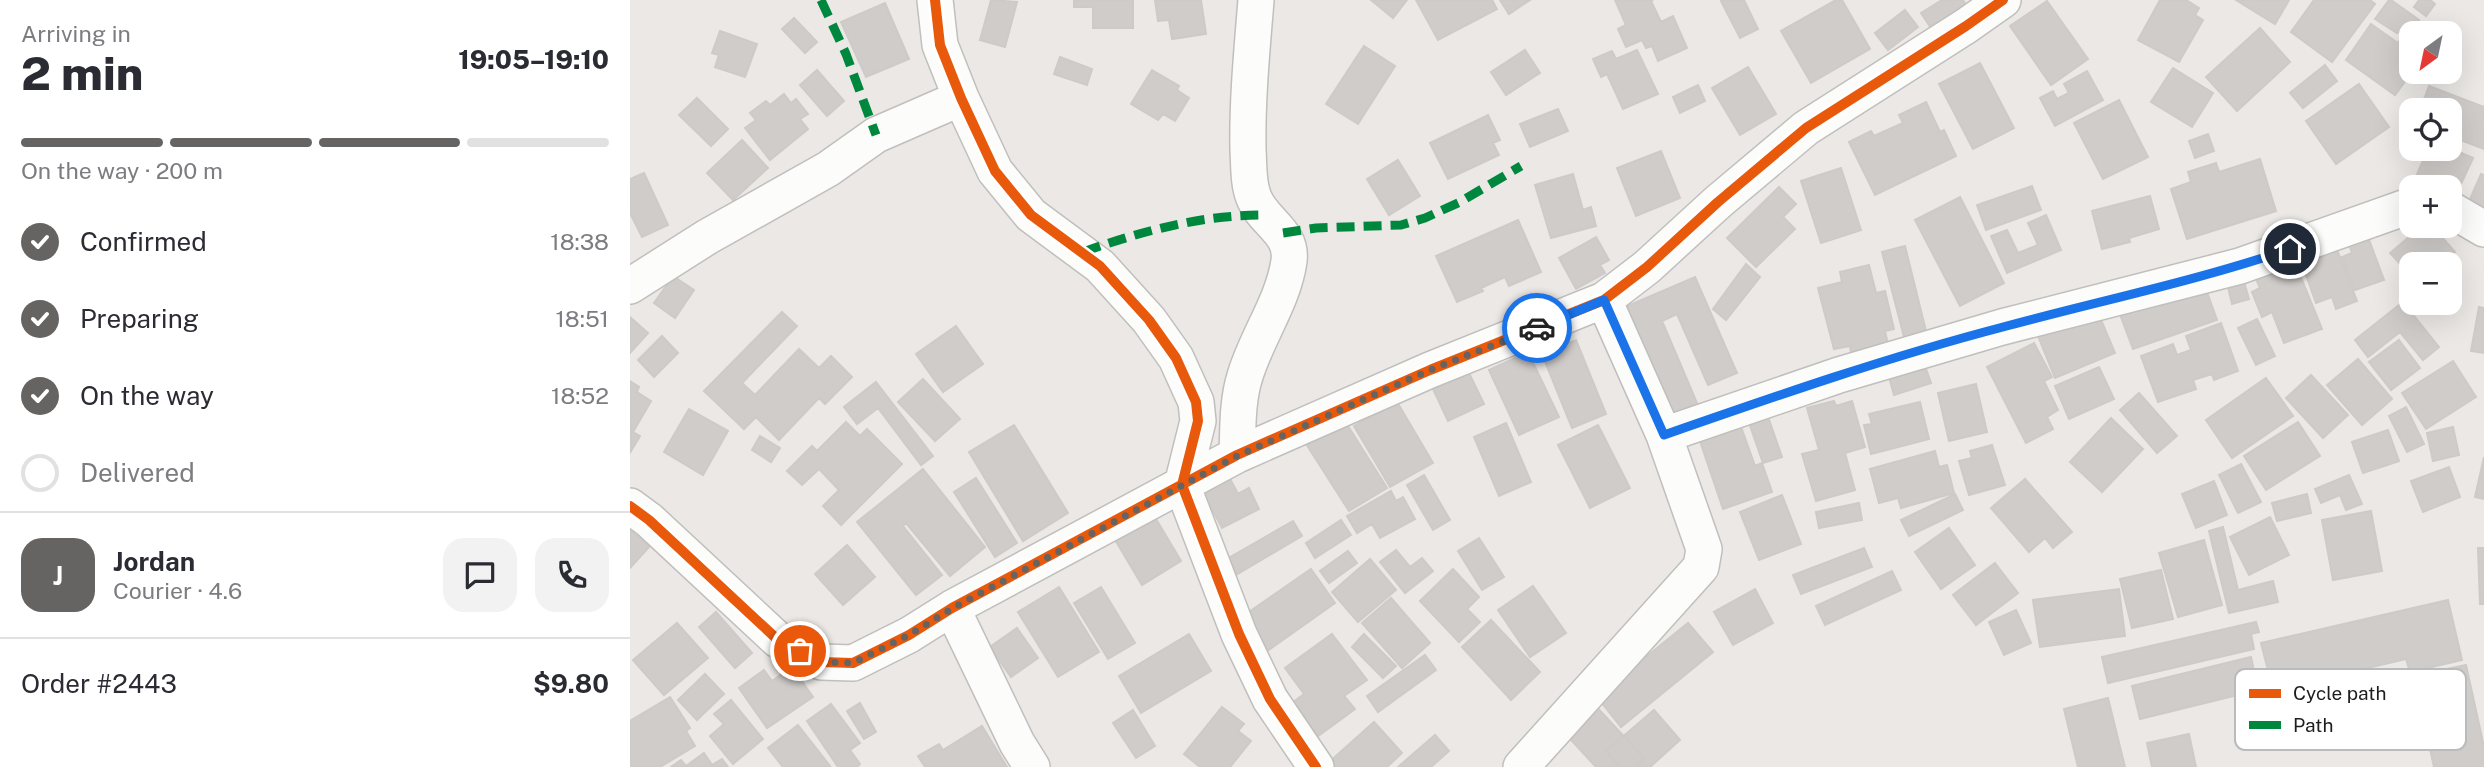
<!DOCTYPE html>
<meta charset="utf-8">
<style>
body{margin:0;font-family:"Public Sans",sans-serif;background:#f2f2f3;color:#2b2b33;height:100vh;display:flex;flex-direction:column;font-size:26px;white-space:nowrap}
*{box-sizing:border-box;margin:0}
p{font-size:23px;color:#7c7c81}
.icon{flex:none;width:38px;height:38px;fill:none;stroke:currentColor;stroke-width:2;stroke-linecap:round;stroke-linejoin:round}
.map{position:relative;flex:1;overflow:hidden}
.side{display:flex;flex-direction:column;background:#fff;width:630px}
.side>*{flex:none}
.needle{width:46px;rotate:213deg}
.controls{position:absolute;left:1769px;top:21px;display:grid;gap:14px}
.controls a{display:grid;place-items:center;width:63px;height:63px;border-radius:14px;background:#fff;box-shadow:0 7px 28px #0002;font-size:35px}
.pin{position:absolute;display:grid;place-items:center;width:60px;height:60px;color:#fff;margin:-30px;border:4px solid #fff;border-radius:50%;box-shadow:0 2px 7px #0007}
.courier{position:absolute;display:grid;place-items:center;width:70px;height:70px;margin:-35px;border:5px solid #1a73e8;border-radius:50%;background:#fff;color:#222;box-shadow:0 2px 9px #0007}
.summary em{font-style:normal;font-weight:800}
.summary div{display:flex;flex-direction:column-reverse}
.summary{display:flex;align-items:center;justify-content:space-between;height:119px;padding:0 21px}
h1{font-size:46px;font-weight:800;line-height:52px}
.bar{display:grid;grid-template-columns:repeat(4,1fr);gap:10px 7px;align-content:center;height:84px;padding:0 21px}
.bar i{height:9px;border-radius:5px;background:#e1e1e2}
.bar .on{background:#656463}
.bar p{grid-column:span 4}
.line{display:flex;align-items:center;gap:18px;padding:0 21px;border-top:2px solid #e1e1e2}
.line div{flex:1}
.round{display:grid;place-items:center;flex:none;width:74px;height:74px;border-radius:21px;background:#f2f2f3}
ol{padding:0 21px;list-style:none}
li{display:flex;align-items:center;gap:21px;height:77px}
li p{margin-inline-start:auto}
li .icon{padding:7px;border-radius:50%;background:#656463;color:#fff;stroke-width:4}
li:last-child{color:#7c7c81}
li i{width:38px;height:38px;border:4px solid #e1e1e2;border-radius:50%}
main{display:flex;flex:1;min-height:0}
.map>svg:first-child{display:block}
.building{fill:#d0ccca;stroke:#cecac7;stroke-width:2}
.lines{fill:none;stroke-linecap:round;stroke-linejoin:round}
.minor-casing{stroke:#c1bfbe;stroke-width:38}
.minor{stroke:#fcfcfb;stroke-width:35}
.quiet{stroke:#00873e;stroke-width:9;stroke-dasharray:18 9;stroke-linecap:butt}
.cycleway-casing{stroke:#fff;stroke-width:15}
.cycleway{stroke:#e8590c;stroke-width:10}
.done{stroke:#656463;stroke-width:7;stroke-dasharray:0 12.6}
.route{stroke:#1a73e8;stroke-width:9}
.key{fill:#fff;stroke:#bbb;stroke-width:2}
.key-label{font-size:19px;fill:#1d1d1d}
</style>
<main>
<section class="side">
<div class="summary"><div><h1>2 min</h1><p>Arriving in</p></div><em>19:05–19:10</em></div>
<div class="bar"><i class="on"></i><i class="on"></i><i class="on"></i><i></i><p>On the way · 200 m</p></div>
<ol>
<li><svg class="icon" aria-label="check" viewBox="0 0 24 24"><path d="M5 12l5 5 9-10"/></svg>Confirmed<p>18:38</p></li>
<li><svg class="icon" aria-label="check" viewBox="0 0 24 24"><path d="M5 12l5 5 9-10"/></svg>Preparing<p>18:51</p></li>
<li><svg class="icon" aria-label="check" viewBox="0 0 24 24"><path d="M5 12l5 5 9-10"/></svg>On the way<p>18:52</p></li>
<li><i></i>Delivered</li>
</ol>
<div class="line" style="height:126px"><b class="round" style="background:#656463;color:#fff">J</b><div><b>Jordan</b><p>Courier · 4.6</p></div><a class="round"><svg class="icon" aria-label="chat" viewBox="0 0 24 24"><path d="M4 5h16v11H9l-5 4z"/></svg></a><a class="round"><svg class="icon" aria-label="phone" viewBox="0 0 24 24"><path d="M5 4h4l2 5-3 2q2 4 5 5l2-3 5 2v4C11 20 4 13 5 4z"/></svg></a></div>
<div class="line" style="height:91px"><div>Order #2443</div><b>$9.80</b></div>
</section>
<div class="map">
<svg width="1854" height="767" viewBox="0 0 1854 767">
<rect width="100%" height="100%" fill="#ebe8e5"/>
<path class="building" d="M361,0L387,2L375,47L350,40Z
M444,0H503V28H463V7H444Z
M525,0H571L576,34L542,39L539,20L528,21Z
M741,0H777L763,18Z
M786,0H862L867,9L808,40Z
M870,0H900L879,14Z
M985,0H1023L1021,1L1031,22L1043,16L1057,48L1028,61L1022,46L1016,48L1012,40L996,47L988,29L996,25Z
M1094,0H1114L1128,29L1110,38L1091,1Z
M1206,0H1212L1240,49L1181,83L1151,31Z
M1312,0H1333L1336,5L1301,28L1291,13Z
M1530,0H1556L1569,8L1565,15L1573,20L1549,62L1508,40Z
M1606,0H1659L1645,24Z
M1684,0H1740L1745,4L1702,62L1661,32Z
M1759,0H1761L1789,20L1767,33L1745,19Z
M1789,0H1800L1805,4L1796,16L1784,7Z
M1417,1L1458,59L1421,85L1380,26Z
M255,3L279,59L236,77L211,22Z
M1275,10L1288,27L1258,50L1245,33Z
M164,18L187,42L175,53L152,29Z
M1741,24L1768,43L1776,30L1782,34V72L1765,95L1716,60Z
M1630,28L1660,62L1607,111L1576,77Z
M90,31L127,44L115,77L85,67L89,55L82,53Z
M734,46L765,66L728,124L696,104Z
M895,50L910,73L876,95L861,72Z
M1007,50L1028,94L993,109L977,74L971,77L963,59L982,51L986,59Z
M430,57L462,69L457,85L424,74Z
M1350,63L1384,128L1343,149L1309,84Z
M1695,65L1707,81L1673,108L1660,93Z
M1118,67L1146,114L1110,135L1082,88Z
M1543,68L1583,93L1562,127L1521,102Z
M187,70L214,101L197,116L170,85Z
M522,70L549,86L547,90L559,98L545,121L533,114L528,120L501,104Z
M1457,71L1473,100L1425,126L1410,98L1423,91L1427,99L1439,93L1434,84Z
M1729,84L1759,127L1706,164L1676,121Z
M1068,85L1075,101L1050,113L1043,97Z
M1799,86L1854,107V149L1820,136V110H1790Z
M154,94L161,103L166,99L178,114L170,119L178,129L140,160L115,128L126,120L120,113L136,101L140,105Z
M67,98L98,129L81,146L49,115Z
M1489,100L1518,157L1473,179L1444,123Z
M1296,102L1310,132L1314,130L1326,156L1245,195L1219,142L1241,131L1244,136L1273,123L1269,115Z
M928,109L938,131L900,147L890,124Z
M858,115L870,140L863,143L869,155L818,179L800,143Z
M1578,134L1584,151L1565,158L1559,141Z
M112,140L138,168L103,200L77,173Z
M1820,148L1843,158L1825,197L1820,195V187H1803L1785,179L1798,149Z
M1031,151L1050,198L1006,216L987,168Z
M1630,159L1646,211L1557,239L1541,189L1561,182L1558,172L1586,163L1589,172Z
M768,160L790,196L759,215L737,179Z
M1211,168L1231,230L1191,243L1171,181Z
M14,173L38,225L12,237L0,213V179Z
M943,174L953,210L961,207L966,226L921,238L905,185Z
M1851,174L1854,175V219L1835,211Z
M1402,186L1411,210L1356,230L1347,205Z
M1149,187L1166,204L1153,217L1165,229L1126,267L1097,238Z
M1520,196L1529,229L1499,238L1500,242L1472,249L1462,211Z
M1330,197L1374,283L1330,306L1285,220Z
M1416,215L1431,250L1377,273L1361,236L1377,230L1388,253L1408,245L1398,223Z
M888,220L911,272L879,286L875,277L851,288L853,291L827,302L806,256Z
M1792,226H1802L1825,252L1810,264H1782V277L1760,253Z
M966,237L979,260L970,265L975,273L946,289L929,258Z
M1738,237L1754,280L1725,290L1712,257L1722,253L1719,244Z
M1704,242L1727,301L1706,309L1702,297L1686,303L1669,255Z
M1275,246L1296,331L1274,337L1252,252Z
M1661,253L1692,329L1654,343L1642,312L1632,317L1622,292L1630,288L1622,269Z
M1116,264L1130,277L1096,320L1083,309Z
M1239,265L1246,293L1255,291L1264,329L1255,331L1260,354L1221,353L1220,346L1204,349L1188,288L1212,282L1210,272Z
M43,276L64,290L45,318L24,303Z
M1065,277L1107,373L1078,385L1047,314L1032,321L1067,403L1041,415L995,307Z
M1573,281L1587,320L1503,349L1488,309L1526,296L1529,306L1546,300Z
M1614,282L1619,299L1602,304L1598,287Z
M1773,302L1809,347L1793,360L1770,332L1738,357L1725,340Z
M1849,307L1854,308V353L1841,351Z
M1466,308L1485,353L1425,378L1408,336L1428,331Z
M152,312L167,326L112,383L125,395L169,349L189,368L201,356L222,377L195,404L189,398L149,440L126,417L114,429L74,391Z
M0,317L18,333L0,353Z
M1627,319L1645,356L1626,365L1608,328Z
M1591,323L1608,371L1584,380L1582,374L1563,380L1566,389L1528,402L1511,356L1543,344L1547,355L1561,350L1556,336Z
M326,326L353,364L313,392L286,354Z
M32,336L48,353L24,377L8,360Z
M946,340L976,414L942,428L912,354Z
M1769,340L1790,368L1761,390L1739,362Z
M1404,343L1422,377L1414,381L1428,410L1417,417L1423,429L1396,443L1357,367Z
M898,352L929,417L889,435L859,370Z
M1728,359L1762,399L1732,425L1697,385Z
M1823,361L1846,397L1796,429L1772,393Z
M1295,366L1301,383L1264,395L1259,377Z
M1469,367L1484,399L1439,419L1425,386Z
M839,373L854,404L818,421L803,389Z
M1681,375L1718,415L1693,438L1656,398Z
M1636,378L1663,416L1602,458L1576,420Z
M293,379L330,419L305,441L268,402Z
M0,381L9,387L7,392L21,401L3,432L10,436L1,451Z
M246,382L303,456L291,465L248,408L227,424L214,407Z
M1346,384L1357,432L1319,441L1308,393Z
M1509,393L1547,436L1527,453L1490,410Z
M1204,401L1206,406L1222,401L1235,447L1215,453L1225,490L1186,501L1172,454L1189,450L1177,408Z
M767,402L803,463L760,487L724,426Z
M1290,402L1299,439L1241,454L1234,425L1242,424L1239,414Z
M1776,407L1794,444L1777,452L1759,416Z
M1135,408L1152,457L1133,463L1116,414Z
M59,409L98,431L73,475L34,452Z
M711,415L757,488L719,511L673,439Z
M1481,418L1513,449L1472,492L1440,462Z
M1109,421L1125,466L1132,463L1142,492L1093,509L1068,435Z
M216,422L230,436L237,429L272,464L211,525L193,506L209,490L189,469L172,485L157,471L182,446L187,451Z
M1668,422L1690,456L1636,490L1614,456Z
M876,423L901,482L869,496L844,437Z
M384,425L438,513L393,541L339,452Z
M968,425L1000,488L960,508L928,445Z
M1823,427L1829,455L1803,461L1797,433Z
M1758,430L1769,461L1733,473L1722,442Z
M130,436L150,448L141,462L122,450Z
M1362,445L1375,485L1339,495L1329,461L1342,458L1340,451Z
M1305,451L1309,467L1317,465L1324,493L1271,508L1268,498L1249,503L1240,469Z
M1854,457V499L1845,497Z
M1611,464L1631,502L1608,513L1589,475Z
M1819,467L1830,497L1793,512L1781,481Z
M293,469L355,547L320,576L276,523L273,526L312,575L286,595L227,522Z
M597,473L608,494L619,488L629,509L592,528L570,486Z
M794,475L820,520L803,530L777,485Z
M1719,475L1732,504L1716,510L1710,495L1691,503L1685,489Z
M346,478L387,543L365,557L324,492Z
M1395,479L1442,532L1423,548L1415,538L1399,552L1361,508Z
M1584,481L1597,515L1566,528L1552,494Z
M761,491L766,501L773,497L785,519L750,538L742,524L727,533L717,516Z
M1325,494L1333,510L1279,536L1271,520Z
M1677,494L1681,513L1647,521L1642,503Z
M1152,495L1171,544L1129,560L1110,512Z
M1229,503L1232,520L1189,528L1186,512Z
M1741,511L1752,571L1703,580L1692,520Z
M523,514L551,561L512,585L484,538Z
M1640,517L1659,555L1619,575L1600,537Z
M711,520L721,535L685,558L676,543Z
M663,521L672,536L604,576L595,560Z
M1593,527L1608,590L1643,581L1648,602L1599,613L1579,531Z
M1319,528L1345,565L1311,589L1285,552Z
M0,530L19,547L0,568Z
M849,538L874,577L852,590L828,551Z
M1574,540L1592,605L1548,617L1529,553Z
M217,545L245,577L213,605L185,574Z
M1234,548L1242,567L1171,594L1163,575Z
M1848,548H1854V604H1850Z
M766,550L780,567L792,558L803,571L775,593L750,562Z
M718,551L727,563L699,583L690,571Z
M740,559L766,590L728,622L702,592Z
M1365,563L1388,593L1346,625L1323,595Z
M681,569L705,603L633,654L609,619Z
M823,569L849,597L837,609L850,622L829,642L790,601Z
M1531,570L1543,619L1502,628L1490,579Z
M1262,571L1271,590L1195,625L1186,606Z
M903,586L936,633L900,657L868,610Z
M429,587L469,652L428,677L388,612Z
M471,587L505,643L478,659L444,603Z
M1125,589L1143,623L1103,645L1084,612Z
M1489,589L1495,636L1410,647L1403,600Z
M761,598L800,643L772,668L732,623Z
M1818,600L1832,660L1780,672L1776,659L1643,690L1631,643Z
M1818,600L1832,660L1780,672L1776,659L1643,690L1631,643Z
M1386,610L1401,643L1374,655L1359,622Z
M86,612L122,653L105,668L69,627Z
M861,620L910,672L881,700L832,647Z
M1626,622L1629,632L1621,634L1624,649L1478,683L1472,657Z
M47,623L78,658L34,695L3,660Z
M1058,623L1083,652L991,727L967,697Z
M387,628L408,658L381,677L360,647Z
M559,634L581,671L511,713L489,676Z
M702,634L737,680L714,696L725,709L688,736L662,703L674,694L655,668Z
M734,634L766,666L753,678L722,647Z
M795,655L806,670L748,712L737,696Z
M1621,657L1628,690L1510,719L1502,686Z
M1836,665L1854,747V767H1804L1784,676Z
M1836,665L1854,747V767H1804L1784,676Z
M162,667L183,697L137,728L109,688L134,670L142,681Z
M75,674L94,694L67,720L48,700Z
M40,697L60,728L56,731L65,746L30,767H0V721Z
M1478,698L1495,767H1448L1434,709Z
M101,700L133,739L103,764L80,736L94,724L84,714Z
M962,702L1014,758L1005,767H966L931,729Z
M230,703L246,732L234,739L217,711Z
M201,704L230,743L220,750L230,764L227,767H208L177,721Z
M592,707L614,724L608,731L621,741L600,767H570L554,754Z
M503,710L525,746L506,758L483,723Z
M1024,710L1050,740L1020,767H990L976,751Z
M744,722L772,753L757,767H700L697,764Z
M168,725L200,766L198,767H153L138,748Z
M352,726L377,767H295L288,756L309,744L313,750Z
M1559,734L1566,767H1522L1517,743Z
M805,735L819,751L801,767H768Z
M74,753L82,765L92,759L98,767H41L51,760L56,766Z"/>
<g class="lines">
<defs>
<path id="minor" d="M305,0L310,45L331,98L365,171L401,215L470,266L519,320L546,358L566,402L568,421L552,485L609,634L640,699L686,767
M1820,209L1854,229
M0,286L77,237L198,169L246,135L331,98
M1034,435L1209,375L1372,327L1610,266L1782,205
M607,455C608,429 607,401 615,376C627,336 653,302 659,261C663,232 633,222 624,198C618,184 619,165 618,150C617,100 622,50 626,0
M0,506L19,520L148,640L191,662L223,663L279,635L322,608L607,455L800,370L974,300L1017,267L1088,202L1176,128L1336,26L1373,0
M322,608L387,743L402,767
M891,767L1071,567L1074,549L1034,435L974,300"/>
</defs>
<use href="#minor" class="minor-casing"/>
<use href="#minor" class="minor"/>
<path class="quiet" d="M191,0L216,54L246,135
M653,233L686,228L771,225L795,218L830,202L891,166
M453,252C512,231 571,215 634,215"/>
<defs>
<path id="cycleway" d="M305,0L310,45L331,98L365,171L401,215L470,266L519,320L546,358L566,402L568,421L552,485L609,634L640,699L686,767
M0,506L19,520L148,640L191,662L223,663L279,635L322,608L607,455L800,370L974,300L1017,267L1088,202L1176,128L1336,26L1373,0"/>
</defs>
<use href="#cycleway" class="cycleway-casing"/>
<use href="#cycleway" class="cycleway"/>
</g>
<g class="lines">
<path class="done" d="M170,651L191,662L223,663L279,635L323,608L607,456L800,370L907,328"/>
<path class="route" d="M907,328L974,300L1034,435C1146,396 1258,357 1373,327C1469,301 1566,281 1660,249"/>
</g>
<rect x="1605" y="669" width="231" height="81" rx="10" class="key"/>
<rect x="1619" y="689" width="32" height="9" fill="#e8590c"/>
<rect x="1619" y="721" width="32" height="8" fill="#00873e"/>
<g class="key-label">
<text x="1663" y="700">Cycle path</text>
<text x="1663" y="732">Path</text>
</g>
</svg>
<div class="controls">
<a><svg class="needle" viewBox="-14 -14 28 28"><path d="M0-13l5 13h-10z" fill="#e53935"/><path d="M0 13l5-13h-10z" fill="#7c7c81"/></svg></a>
<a><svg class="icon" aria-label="locate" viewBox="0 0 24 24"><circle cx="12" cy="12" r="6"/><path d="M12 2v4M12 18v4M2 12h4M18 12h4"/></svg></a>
<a>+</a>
<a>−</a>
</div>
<div class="pin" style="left:170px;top:651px;background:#ea580c"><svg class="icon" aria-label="bag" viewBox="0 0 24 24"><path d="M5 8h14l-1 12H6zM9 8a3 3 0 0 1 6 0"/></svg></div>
<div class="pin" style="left:1660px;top:249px;background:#1f2937"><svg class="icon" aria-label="home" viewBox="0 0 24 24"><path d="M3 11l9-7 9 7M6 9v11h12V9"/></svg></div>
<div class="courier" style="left:907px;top:328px"><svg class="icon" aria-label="car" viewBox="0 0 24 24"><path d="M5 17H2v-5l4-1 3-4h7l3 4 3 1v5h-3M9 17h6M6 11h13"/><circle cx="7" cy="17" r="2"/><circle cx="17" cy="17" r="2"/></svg></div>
</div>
</main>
